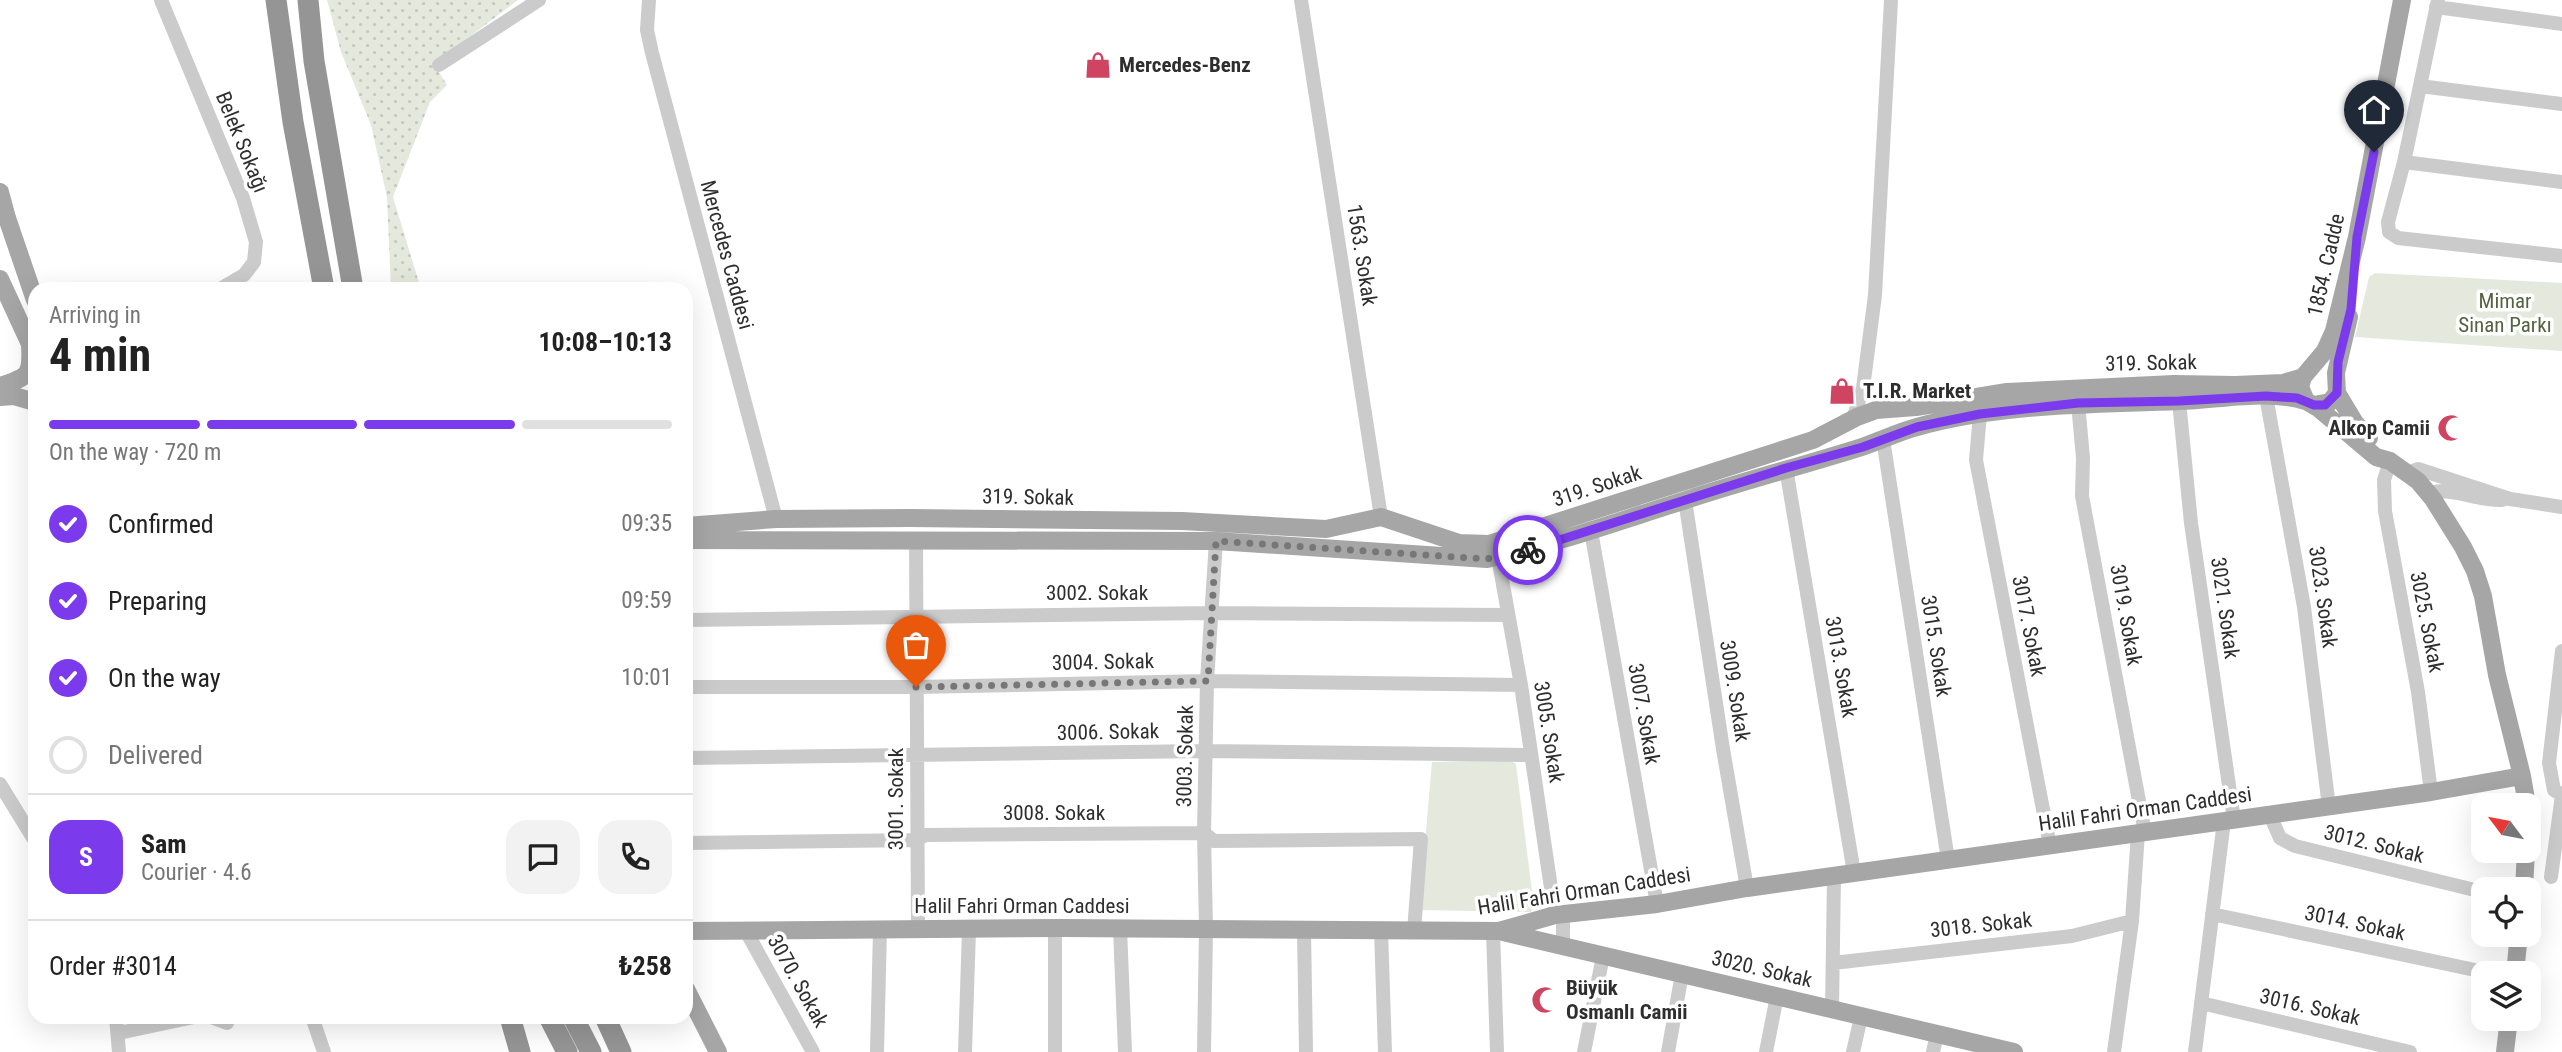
<!DOCTYPE html>
<meta charset="utf-8">
<style>
body{margin:0;font-family:"Roboto Condensed",sans-serif;background:#f2f2f2;color:#222;height:100vh;display:flex;flex-direction:column;font-size:26px;white-space:nowrap}
*{box-sizing:border-box;margin:0}
p{font-size:23px;color:#767676}
.icon{flex:none;width:38px;height:38px;fill:none;stroke:currentColor;stroke-width:2;stroke-linecap:round;stroke-linejoin:round}
.map{position:relative;flex:1;overflow:hidden}
.drawer{position:absolute;left:28px;top:282px;width:665px;height:742px;display:flex;flex-direction:column;background:#fff;border-radius:21px;box-shadow:0 7px 28px #0002}
.drawer>*{flex:none}
.needle{width:46px;rotate:302deg}
.tools{position:absolute;left:2471px;top:793px;display:grid;gap:14px}
.tools a{display:grid;place-items:center;width:70px;height:70px;border-radius:14px;background:#fff;box-shadow:0 7px 28px #0002;font-size:35px}
.pin{position:absolute;display:grid;place-items:center;width:60px;height:60px;color:#fff;margin:-72px -30px;border-radius:50% 50% 50% 0;rotate:-45deg;box-shadow:0 0 7px #0007}
.pin .icon{rotate:45deg}
.courier{position:absolute;display:grid;place-items:center;width:70px;height:70px;margin:-35px;border:5px solid #7c3aed;border-radius:50%;background:#fff;color:#222;box-shadow:0 2px 9px #0007}
.head em{font-style:normal;font-weight:700}
.head div{display:flex;flex-direction:column-reverse}
.head{display:flex;align-items:center;justify-content:space-between;height:119px;padding:0 21px}
h1{font-size:46px;font-weight:700;line-height:52px}
.bar{display:grid;grid-template-columns:repeat(4,1fr);gap:10px 7px;align-content:center;height:84px;padding:0 21px}
.bar i{height:9px;border-radius:5px;background:#e0e0e0}
.bar .current{background:#7c3aed}
.bar p{grid-column:span 4}
.line{display:flex;align-items:center;gap:18px;padding:0 21px;border-top:2px solid #e0e0e0}
.line div{flex:1}
.round{display:grid;place-items:center;flex:none;width:74px;height:74px;border-radius:21px;background:#f2f2f2}
ol{padding:0 21px;list-style:none}
li{display:flex;align-items:center;gap:21px;height:77px}
li p{margin-inline-start:auto}
li .icon{padding:7px;border-radius:50%;background:#7c3aed;color:#fff;stroke-width:4}
li:last-child{color:#767676}
li i{width:38px;height:38px;border:4px solid #e0e0e0;border-radius:50%}
.map>svg:first-child{display:block}
.grass{fill:url(#grass-dots)}
.green{fill:#e5e9dd}
.lines{fill:none;stroke-linecap:round;stroke-linejoin:round}
.minor{stroke:#cbcbcb;stroke-width:14}
.major{stroke:#a6a6a6;stroke-width:18}
.highway{stroke:#959595;stroke-width:21}
.done{stroke:#777;stroke-width:7;stroke-dasharray:0 12.6}
.route{stroke:#7c3aed;stroke-width:9}
.labels{text-anchor:middle;dominant-baseline:central;stroke-width:7;stroke-linejoin:round;paint-order:stroke}
.poi-label{font-size:21px;font-weight:bold;fill:#2e2e2e;stroke:#fff;text-anchor:start}
.street-label{font-size:21px;fill:#2e2e2e;stroke:#fff}
.park-label{font-size:21px;fill:#556341;stroke:#fff}
</style>
<div class="map">
<svg width="2562" height="1052" viewBox="0 0 2562 1052">
<defs>
<pattern id="grass-dots" width="8" height="8" patternUnits="userSpaceOnUse" patternTransform="scale(1.75)"><rect width="8" height="8" fill="#e5e9dd"/><path d="M2 2h.1M6 6h.1" fill="none" stroke="#c5c8be" stroke-width="1.8" stroke-linecap="round"/></pattern>
</defs>
<rect width="100%" height="100%" fill="#fff"/>
<path class="grass" d="M327,0H518L434,64L447,85L430,102L393,197L421,289H391L387,197L371,125L341,52Z"/>
<path class="green" d="M2375,273L2562,283V351L2355,337L2369,277Z
M1510,760L1516,764L1534,907L1531,912L1419,910L1432,762Z"/>
<g class="lines">
<path class="minor" d="M161,0L243,198L256,242L254,262L244,275L220,289
M649,0L647,30L652,53L776,519
M1301,0L1381,517
M2438,0L2404,162L2388,222L2389,232L2398,238L2562,256
M2436,7L2562,24
M439,65L539,0
M2420,86L2562,104
M2404,162L2562,182
M2266,396L2304,607L2329,807
M2179,401L2191,523L2234,820
M2078,403L2083,458L2082,496L2145,833
M1980,414L1976,460L2050,846
M1853,419L1863,388L1875,295L1891,0
M1883,439L1948,860
M2390,461L2384,480L2385,511L2418,692L2431,792
M1786,468L1854,873
M2408,473L2418,469L2510,499L2562,507
M2429,494C2443,485 2483,502 2502,500
M1685,500L1723,749L1747,888
M1591,531L1657,904
M916,541L918,929
M1498,557L1521,685L1555,915
M686,620L1211,613L1508,615
M2562,651L2549,763L2554,790L2562,795
M686,687H916L1207,681L1521,685
M686,758L1206,751L1531,755
M0,784L35,841
M2270,815L2280,838L2295,846L2483,892
M686,843L917,840L925,835L1204,833L1214,841L1421,839L1414,931
M2551,877L2562,795
M2212,914L2489,973
M1120,928L1125,1052
M1304,930L1306,1052
M1381,930L1385,1052
M746,931L813,1052
M1493,931L1497,1052
M1563,946V914
M1833,963L2072,936L2132,921
M2201,1003L2410,1052
M1832,1009L1834,876
M116,1017L119,1052
M211,1017L227,1023
M312,1017L324,1052
M119,1033L194,1017
M877,1052L880,930
M965,1052L969,930
M1055,1052V929
M1204,1052L1206,929L1204,833L1207,681L1216,541
M1584,1052L1603,956
M1668,1052L1682,974
M1766,1052L1777,996
M1853,1052L1861,1017
M1933,1052L1937,1034
M2114,1052L2132,921L2138,833
M2195,1052L2224,821"/>
<path class="major" d="M2402,0L2357,237L2334,331L2325,351L2303,377L2300,387L2306,401L2318,408L2376,457L2390,461L2418,481L2433,499L2463,547L2475,571L2483,596L2497,675L2522,776L2527,805
M0,192L7,218L35,300
M0,279L35,355
M0,386C28,377 32,376 30,345
M2337,393L2355,423L2369,438
M0,397L14,396L35,402
M2314,405L2330,402L2337,393L2336,373L2349,317
M686,526L776,519L910,518L1182,521L1326,529L1381,517L1459,543L1489,544L1813,440L1857,417L1876,410L1916,407L2007,392L2174,384L2235,385L2283,383L2303,377
M686,540L1216,541L1487,559C1556,544 1622,520 1689,499C1747,480 1805,465 1862,447C1880,441 1898,432 1917,427C2002,403 2092,405 2179,401C2221,400 2265,389 2306,401
M2524,889L2526,850
M686,931L1063,928L1499,931L1555,915L1657,904L1747,888L2431,792L2522,776
M1503,932L2014,1052
M2515,973L2519,934
M686,989L718,1052
M2505,1052L2509,1018"/>
<path class="highway" d="M276,0L293,122L324,289
M308,0L314,61L353,289
M510,1017L520,1052
M549,1017L567,1052
M573,1017L591,1052
M605,1017L621,1052"/>
</g>
<g class="lines">
<path class="done" d="M916,687L1208,681L1216,541L1486,559L1528,550"/>
<path class="route" d="M1528,550L1786,468L1863,447L1917,427L1980,414L2078,403L2179,401L2266,396L2297,398L2314,405H2325L2337,393L2338,362L2351,309L2357,237L2374,152"/>
</g>
<defs>
<symbol id="shop-bare" viewBox="-9 -9 18 18"><path d="M-5-2.5h2.3a2.7 3.5 0 0 1 5.4 0H5L5.5 6h-11ZM-1.5-2.5h3a1.5 2.3 0 0 0-3 0Z" fill="#cf4561" stroke="#fff" stroke-width="2.5" paint-order="stroke"/></symbol>
<symbol id="mosque-bare" viewBox="-9 -9 18 18"><path d="M3.5-4.9A6 6 0 1 0 3.5 4.9A5 5 0 1 1 3.5-4.9Z" fill="#cf4561" stroke="#fff" stroke-width="2.5" paint-order="stroke"/></symbol>
</defs>
<g fill-rule="evenodd">
<use href="#shop-bare" x="1079" y="46" width="38" height="38"/>
<use href="#shop-bare" x="1823" y="372" width="38" height="38"/>
<use href="#mosque-bare" x="2432" y="409" width="38" height="38"/>
<use href="#mosque-bare" x="1526" y="981" width="38" height="38"/>
</g>
<g class="labels">
<g class="poi-label">
<text x="1119" y="65">Mercedes-Benz</text>
<text x="1863" y="391">T.I.R. Market</text>
<text x="2430" y="428" text-anchor="end">Alkop Camii</text>
<text x="1566" y="988">Büyük<tspan x="1566" dy="24">Osmanlı Camii</tspan></text>
</g>
<g class="street-label">
<text transform="translate(242 142) rotate(68)">Belek Sokağı</text>
<text transform="translate(727 255) rotate(75)">Mercedes Caddesi</text>
<text transform="translate(1362 255) rotate(81)">1563. Sokak</text>
<text transform="translate(2326 265) rotate(-77)">1854. Cadde</text>
<text transform="translate(2151 363) rotate(-1)">319. Sokak</text>
<text transform="translate(1597 486) rotate(-18)">319. Sokak</text>
<text transform="translate(1028 497) rotate(1)">319. Sokak</text>
<text x="1097" y="593">3002. Sokak</text>
<text transform="translate(2323 597) rotate(82)">3023. Sokak</text>
<text transform="translate(2225 608) rotate(82)">3021. Sokak</text>
<text transform="translate(2126 615) rotate(80)">3019. Sokak</text>
<text transform="translate(2427 622) rotate(79)">3025. Sokak</text>
<text transform="translate(2029 626) rotate(79)">3017. Sokak</text>
<text transform="translate(1936 646) rotate(81)">3015. Sokak</text>
<text transform="translate(1103 662) rotate(-1)">3004. Sokak</text>
<text transform="translate(1841 667) rotate(80)">3013. Sokak</text>
<text transform="translate(1735 691) rotate(81)">3009. Sokak</text>
<text transform="translate(1644 714) rotate(80)">3007. Sokak</text>
<text transform="translate(1108 732) rotate(-1)">3006. Sokak</text>
<text transform="translate(1549 732) rotate(81)">3005. Sokak</text>
<text transform="translate(1185 756) rotate(-89)">3003. Sokak</text>
<text transform="translate(896 799) rotate(-90)">3001. Sokak</text>
<text transform="translate(2145 809) rotate(-8)">Halil Fahri Orman Caddesi</text>
<text x="1054" y="813">3008. Sokak</text>
<text transform="translate(2374 844) rotate(14)">3012. Sokak</text>
<text transform="translate(1584 891) rotate(-9)">Halil Fahri Orman Caddesi</text>
<text x="1022" y="906">Halil Fahri Orman Caddesi</text>
<text transform="translate(2355 923) rotate(12)">3014. Sokak</text>
<text transform="translate(1981 925) rotate(-6)">3018. Sokak</text>
<text transform="translate(1762 969) rotate(13)">3020. Sokak</text>
<text transform="translate(798 981) rotate(61)">3070. Sokak</text>
<text transform="translate(2310 1007) rotate(13)">3016. Sokak</text>
</g>
<g class="park-label">
<text x="2505" y="301">Mimar<tspan x="2505" dy="24">Sinan Parkı</tspan></text>
</g>
</g>
</svg>
<div class="tools">
<a><svg class="needle" viewBox="-14 -14 28 28"><path d="M0-13l5 13h-10z" fill="#e53935"/><path d="M0 13l5-13h-10z" fill="#767676"/></svg></a>
<a><svg class="icon" aria-label="locate" viewBox="0 0 24 24"><circle cx="12" cy="12" r="6"/><path d="M12 2v4M12 18v4M2 12h4M18 12h4"/></svg></a>
<a><svg class="icon" aria-label="layers" viewBox="0 0 24 24"><path d="M12 4l9 5-9 5-9-5zM3 14l9 5 9-5"/></svg></a>
</div>
<div class="pin" style="left:916px;top:687px;background:#ea580c"><svg class="icon" aria-label="bag" viewBox="0 0 24 24"><path d="M5 8h14l-1 12H6zM9 8a3 3 0 0 1 6 0"/></svg></div>
<div class="pin" style="left:2374px;top:152px;background:#1f2937"><svg class="icon" aria-label="home" viewBox="0 0 24 24"><path d="M3 11l9-7 9 7M6 9v11h12V9"/></svg></div>
<div class="courier" style="left:1528px;top:550px"><svg class="icon" aria-label="bike" viewBox="0 0 24 24"><circle cx="6" cy="16" r="4"/><circle cx="18" cy="16" r="4"/><path d="M6 16l4-8h5l3 8M10 8l3 8H6M13 5h3"/></svg></div>
<section class="drawer">
<div class="head"><div><h1>4 min</h1><p>Arriving in</p></div><em>10:08–10:13</em></div>
<div class="bar"><i class="current"></i><i class="current"></i><i class="current"></i><i></i><p>On the way · 720 m</p></div>
<ol>
<li><svg class="icon" aria-label="check" viewBox="0 0 24 24"><path d="M5 12l5 5 9-10"/></svg>Confirmed<p>09:35</p></li>
<li><svg class="icon" aria-label="check" viewBox="0 0 24 24"><path d="M5 12l5 5 9-10"/></svg>Preparing<p>09:59</p></li>
<li><svg class="icon" aria-label="check" viewBox="0 0 24 24"><path d="M5 12l5 5 9-10"/></svg>On the way<p>10:01</p></li>
<li><i></i>Delivered</li>
</ol>
<div class="line" style="height:126px"><b class="round" style="background:#7c3aed;color:#fff">S</b><div><b>Sam</b><p>Courier · 4.6</p></div><a class="round"><svg class="icon" aria-label="chat" viewBox="0 0 24 24"><path d="M4 5h16v11H9l-5 4z"/></svg></a><a class="round"><svg class="icon" aria-label="phone" viewBox="0 0 24 24"><path d="M5 4h4l2 5-3 2q2 4 5 5l2-3 5 2v4C11 20 4 13 5 4z"/></svg></a></div>
<div class="line" style="height:91px"><div>Order #3014</div><b>₺258</b></div>
</section>
</div>
